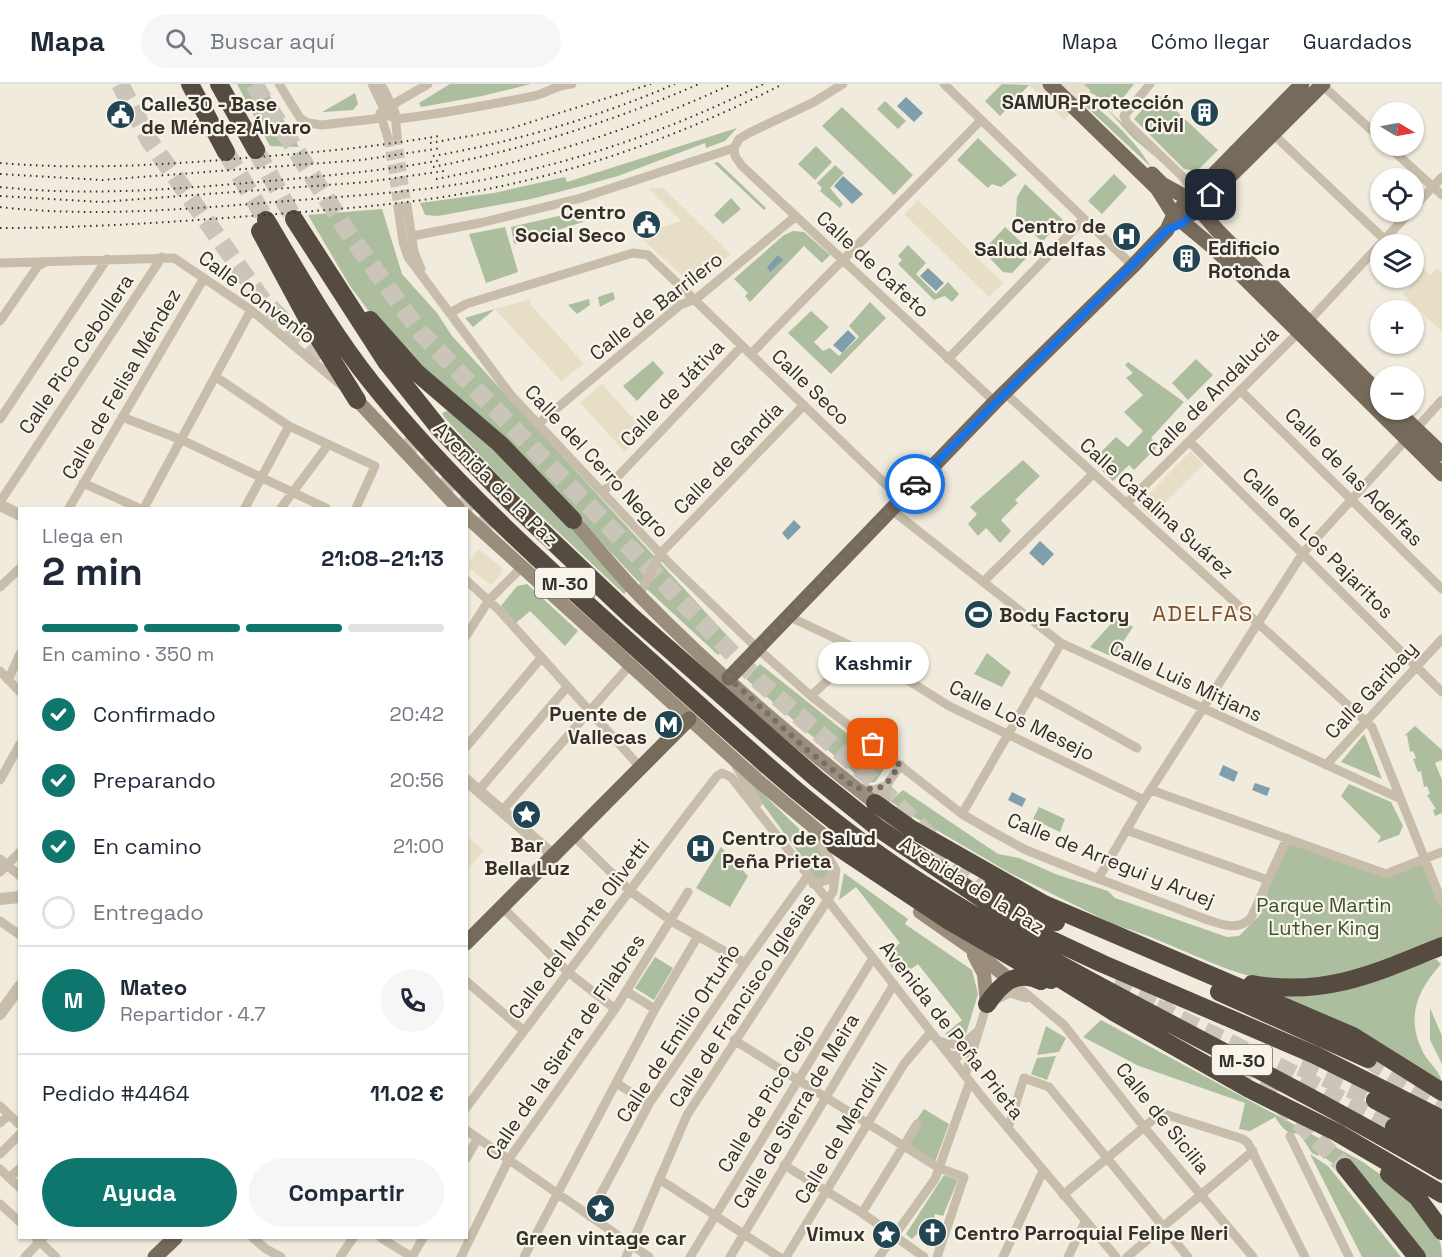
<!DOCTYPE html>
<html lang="es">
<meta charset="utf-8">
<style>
body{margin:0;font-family:"Space Grotesk",sans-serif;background:#f6f6f7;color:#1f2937;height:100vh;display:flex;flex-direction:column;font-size:22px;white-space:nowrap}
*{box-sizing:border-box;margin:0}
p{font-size:20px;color:#747a83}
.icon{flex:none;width:33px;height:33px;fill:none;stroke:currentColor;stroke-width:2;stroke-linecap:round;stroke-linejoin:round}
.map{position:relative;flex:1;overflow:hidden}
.details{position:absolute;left:18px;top:423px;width:450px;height:732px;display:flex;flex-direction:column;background:#fff;border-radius:0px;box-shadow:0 2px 4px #0004}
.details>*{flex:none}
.needle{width:39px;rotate:100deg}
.tools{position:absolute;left:1370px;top:18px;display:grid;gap:12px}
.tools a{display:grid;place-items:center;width:54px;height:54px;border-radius:50%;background:#fff;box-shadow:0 2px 4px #0004;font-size:30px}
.pin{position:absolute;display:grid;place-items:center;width:51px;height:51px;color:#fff;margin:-26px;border-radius:12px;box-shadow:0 3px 9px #0006}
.courier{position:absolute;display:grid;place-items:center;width:60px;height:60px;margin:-30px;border:4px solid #1a73e8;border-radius:50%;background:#fff;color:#222;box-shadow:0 2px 8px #0007}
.bubble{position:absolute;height:42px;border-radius:21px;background:#fff;box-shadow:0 2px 4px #0004;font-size:20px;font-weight:700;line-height:42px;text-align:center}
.summary em{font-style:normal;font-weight:700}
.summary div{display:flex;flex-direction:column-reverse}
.summary{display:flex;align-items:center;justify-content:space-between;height:102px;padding:0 24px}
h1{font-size:39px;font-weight:700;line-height:45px}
.bar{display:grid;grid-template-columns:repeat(4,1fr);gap:9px 6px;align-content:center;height:72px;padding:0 24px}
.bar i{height:8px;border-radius:4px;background:#e0e1e3}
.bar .selected{background:#0f766e}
.bar p{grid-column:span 4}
.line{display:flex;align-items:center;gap:15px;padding:0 24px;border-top:2px solid #e0e1e3}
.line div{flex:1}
.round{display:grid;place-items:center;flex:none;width:63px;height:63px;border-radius:32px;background:#f6f6f7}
ol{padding:0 24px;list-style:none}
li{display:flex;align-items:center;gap:18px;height:66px}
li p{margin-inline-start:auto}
li .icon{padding:6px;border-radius:50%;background:#0f766e;color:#fff;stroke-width:4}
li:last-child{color:#747a83}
li i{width:33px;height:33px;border:3px solid #e0e1e3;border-radius:50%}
.action{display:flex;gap:12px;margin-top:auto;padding:12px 24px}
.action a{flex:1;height:69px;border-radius:36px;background:#0f766e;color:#fff;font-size:24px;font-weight:700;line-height:69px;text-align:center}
.action a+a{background:#f6f6f7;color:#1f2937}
header{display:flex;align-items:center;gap:36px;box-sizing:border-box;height:84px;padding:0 30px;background:#fff;border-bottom:2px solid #e0e1e3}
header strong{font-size:28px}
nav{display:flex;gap:33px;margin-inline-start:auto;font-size:21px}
.search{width:420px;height:54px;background:#f6f6f7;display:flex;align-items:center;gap:15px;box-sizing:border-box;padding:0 21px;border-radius:33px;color:#747a83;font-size:22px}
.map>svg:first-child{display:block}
.green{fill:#acbe9e}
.plaza{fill:#e7dfc5}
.water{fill:#7e9fab}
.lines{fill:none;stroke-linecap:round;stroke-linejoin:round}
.minor-tunnel{stroke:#cbc5b9;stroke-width:9;stroke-dasharray:9 4.5;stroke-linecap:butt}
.tertiary-tunnel{stroke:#cbc5b9;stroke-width:12;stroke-dasharray:12 6;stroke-linecap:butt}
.motorway-tunnel{stroke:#cbc5b9;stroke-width:18;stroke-dasharray:18 9;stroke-linecap:butt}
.minor{stroke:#c7bdaa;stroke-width:9}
.tertiary{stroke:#c7bdaa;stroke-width:12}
.secondary{stroke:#9b8d7b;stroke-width:14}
.primary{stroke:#766a5b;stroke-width:15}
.motorway{stroke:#554b41;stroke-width:18}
.rail{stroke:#352f29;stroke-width:2;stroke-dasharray:1.5 4.5;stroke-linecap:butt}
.done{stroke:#767168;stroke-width:6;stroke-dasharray:0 10.8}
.route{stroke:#1a73e8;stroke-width:8}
.labels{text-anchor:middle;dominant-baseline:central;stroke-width:4.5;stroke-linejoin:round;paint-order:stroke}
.shield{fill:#f8f4e9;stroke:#706a63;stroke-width:1.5}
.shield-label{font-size:18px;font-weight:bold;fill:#352f29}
.poi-label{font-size:20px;font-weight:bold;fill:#352f29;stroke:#f8f4e9;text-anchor:end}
.street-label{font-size:20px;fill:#352f29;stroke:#f8f4e9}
.park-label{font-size:20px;fill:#3d512f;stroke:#f8f4e9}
.quarter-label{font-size:22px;letter-spacing:1.5px;fill:#7d4e28;stroke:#f8f4e9}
</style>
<header>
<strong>Mapa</strong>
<div class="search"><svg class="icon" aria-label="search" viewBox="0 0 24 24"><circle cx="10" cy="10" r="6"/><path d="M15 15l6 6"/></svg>Buscar aquí</div>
<nav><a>Mapa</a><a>Cómo llegar</a><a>Guardados</a></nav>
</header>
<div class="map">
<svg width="1442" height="1173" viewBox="0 0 1442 1173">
<rect width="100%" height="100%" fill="#f0ebdd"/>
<path class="green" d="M237,0H263L299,63L270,62Z
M450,0H531L482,12L421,23L419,19Z
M1002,0L1029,1L1000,32L985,17Z
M1083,0H1134L1113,27L1095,11L1082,5Z
M1064,2C1096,19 1132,51 1151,83Z
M355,9L358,20L353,26L322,28Z
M1157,9L1218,66L1197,87L1184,85L1134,35Z
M885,17L906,37L898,45L877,25Z
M842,23L913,91L894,111L822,42Z
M1105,23L1171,85L1172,87L1133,54Z
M737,44L725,57L706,64L705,59L618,92L578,103L531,115L438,132L425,131L420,119L494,109L565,93L567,98Z
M978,54L1017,91L1001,103L992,100L988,104L957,76Z
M816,62L832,78L815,96L798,80Z
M718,78L766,124L764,126L714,79Z
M835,81L844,89L830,104L843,120L840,124L820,107L822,104L817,99Z
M1114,90L1127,103L1102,130L1088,117Z
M1025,100L1063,136L1042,158L1016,132L1017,113Z
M731,114L741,125L723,140L714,131Z
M382,125L402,190L437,229L452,252L732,557L718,571L636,495L498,348L391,257L350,202L308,131Z
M580,127L583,138L514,160L511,143Z
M505,143L518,188L486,199L469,150Z
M1005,143L1032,168L1012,189L1003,188L983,167Z
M793,147L804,148L830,171L822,179L804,162L750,218L745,212L748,209L734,195L784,151Z
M908,161L926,179L916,190L936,210L948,198L959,210L952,218L945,212L934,216L898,180L902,176L898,172Z
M613,208L615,215L600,223L598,213Z
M589,215L590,221L577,230L568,221Z
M870,218L886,234L831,290L788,249L811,227L829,243L814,258L823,267L830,264L839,272L859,253L849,242Z
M495,225L473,243L465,234Z
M1196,275L1213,291L1188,316L1172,299Z
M653,277L664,289L637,317L623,302Z
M1128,278L1184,318L1151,354L1158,362L1134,386L1129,381L1113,397L1092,377L1116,353L1128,363L1143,347L1124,328L1143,311L1126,294L1133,289L1125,281Z
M446,327C476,332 600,475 629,505L624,510L500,393L444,333L442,329Z
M1023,376L1040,392L1015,416L1018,419L1001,436L1011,447L1000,459L986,444L978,452L968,440L977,430L970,423Z
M527,500L578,547L565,562L530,527L516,539L501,522L517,502Z
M1117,533L1133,543L1113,573L1090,563Z
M987,569L1011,588L1002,603L974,590Z
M760,580L884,679V685L875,698L866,699L746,595Z
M1415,642L1442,666V676L1435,679L1442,696V729L1435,732L1433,726L1436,725L1427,711L1430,710L1427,702L1424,703L1421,687L1418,688L1413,675L1416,674L1413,667L1410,668L1407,651L1404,652Z
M1364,650L1366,654L1382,695L1341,678Z
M737,685L820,765L829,781L828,793L816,796L803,782V775Z
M1349,700L1391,718L1403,742L1399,751L1377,759L1381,753L1341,712Z
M903,706L998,770L1019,774L1058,791L1108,807L1115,814L1227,853L1239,852L1259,832L1287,754L1386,789L1422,776L1442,818V858C1378,882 1307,910 1239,889C1197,875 1158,853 1115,841L1010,789L909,730L890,717Z
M1039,723L1065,735L1060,748L1033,735Z
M721,763L748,792L730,823L696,804Z
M844,789L908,835L905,840L972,886L978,910L966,950C959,957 952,955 945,950L962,936L918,880L900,893L883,873L900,859L856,803L839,816Z
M655,873L673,884L654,916L635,904Z
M1436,875L1441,880C1417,907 1405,934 1424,970C1430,980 1442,989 1442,1001L1267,907L1349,904Z
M1430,924L1442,952V980L1430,956Z
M1101,936L1363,1078C1395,1101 1442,1130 1442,1173H1422L1340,1085L1320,1070L1325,1058L1318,1072L1312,1069L1299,1049C1287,1052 1281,1042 1275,1033L1250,1047L1239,1045L1245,1019L1139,982L1083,953Z
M1046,942L1066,954L1059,968L1037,971Z
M1056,972L1047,996L1031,990L1037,974Z
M924,1025L949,1040L935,1078L909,1061L915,1038Z
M1310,1070L1328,1082L1401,1173H1362Z
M944,1091L958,1096L943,1132L935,1130L930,1150L926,1155L918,1149L912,1155L906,1150Z"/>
<path class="plaza" d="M1028,0H1084L1091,7L1064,36Z
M648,104H663L731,170L692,201L638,151L681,137Z
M918,116L1003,199L989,213L904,130Z
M1413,174L1430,191L1437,184L1442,189V248L1403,210L1416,197L1412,194Z
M531,215L530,220L584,280L561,297L495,225Z
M602,300L645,348L625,368L580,319Z
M1191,367L1204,380L1151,433L1138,421Z
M479,465L502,484L501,490L491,501L469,484V477Z
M466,751L484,767L467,785H466Z"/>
<path class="water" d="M906,13L923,29L914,38L897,22Z
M843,92L863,110L852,120L834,102Z
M778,171L783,176L770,188L767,183Z
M928,184L944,199L936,207L920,192Z
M848,246L856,254L842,269L833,261Z
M794,436L801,443L788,456L782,449Z
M1040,457L1054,470L1043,482L1029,469Z
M1223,681L1238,688L1234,698L1219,691Z
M1255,699L1270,704L1267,712L1252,706Z
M1012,708L1026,715L1022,723L1008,716Z"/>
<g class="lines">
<path class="minor-tunnel" d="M397,52L407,122
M388,54L398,123"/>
<path class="tertiary-tunnel" d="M755,694C756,678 759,657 779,657"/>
<path class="motorway-tunnel" d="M120,0L149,56L261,214L335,288
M254,0L349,150L421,249L760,598L868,692L996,817
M256,66L294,135
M226,68L266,136
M403,356L490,447
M595,542L639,577
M1116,895L1173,921
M1156,923L1292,989L1394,1043
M1368,975L1442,1022
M1240,981L1345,1083
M1300,983L1375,1016"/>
<path class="minor" d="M279,0L300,34L308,39L322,41L382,34L397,18L428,0
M372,0L387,31L397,35C443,30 488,21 534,12C550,8 555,1 572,0
M381,0L395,28L397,52
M944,0L1133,182
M1150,0L1124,32L1127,39L1186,96L1190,105L1191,114
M1321,0L1380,54
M380,29L388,54
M1271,48L1384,155
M1388,62L1442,111
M734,64L735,72L742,82L995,318
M734,64L739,55L749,49L814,18L843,0
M407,122L414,168L421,185
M398,123L403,158L408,173L510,310L538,340L670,480L758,565L811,612L962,730L993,748L1026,766L1091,792L1208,836C1224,841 1238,847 1251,834L1287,754
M1413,124L1442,93
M412,152L480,139L581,114L734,64
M0,179L174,174L251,226L341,301
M450,229L466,220L633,169L648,171L901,415L898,431L1061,559L1401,715
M0,237L38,182L45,178
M751,270C826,191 905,115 981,36
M948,275L1084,135
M216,293L289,342L375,382L356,424
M1240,306L1442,505
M1005,309L1372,643L1442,818
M122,333L182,356L326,424
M0,335L107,175
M538,340L680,221L696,215L796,132
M1189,357L1442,608
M83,399L139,424
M604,407L742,262
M0,418L162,173
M1126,420L1295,252L1410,128
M69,424L204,194
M144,424L251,226
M245,424L289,342
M281,424L328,361
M466,496L499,526L640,683
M983,498L1093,390
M0,503L20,484
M639,511L660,470L804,321
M790,533L860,566L949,622L1144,716
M466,552L489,516L522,483
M0,587L20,608
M8,596L20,570
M1033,606L1137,664
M811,612L860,566
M466,663L541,574
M733,677L758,719
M1326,681L1442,555
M0,696L20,660
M858,704L874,706L885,702
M479,706L567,603
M1151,706L1386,790L1442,768
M887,724C881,704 889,697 901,681
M502,727L630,581
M962,730L1061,559
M1126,746L1268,796
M573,751L630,807L673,838L745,879
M0,775L20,792
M0,788L20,768
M1098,795L1144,716L1303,469L1442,316
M813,800L828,796L833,783
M502,823L568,888L615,925
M0,837L20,851
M1010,896L1064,941L1144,1043L1253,1173
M466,897L524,947
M626,907L655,925
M734,956L939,1084L964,1093L937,1173
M939,957C961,963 962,962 978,947
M949,971L959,972L973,958
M965,992L987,920L1010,909L1026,914
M618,1000L649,1020
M0,1022L20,1041
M466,1024L683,736L717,692L722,689L731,693L982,1013L1116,1173
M0,1039L9,1031
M1008,1045L1024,994L1049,1003L1188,1173
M466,1046L649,1173
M1290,1052L1349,1173
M0,1070L20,1050
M466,1075L478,1054
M784,1081L862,1129L924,1173
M0,1085L20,1104
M9,1094L20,1084
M659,1095L779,1173
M1063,1111L1161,1029L1243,1055L1248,1059L1305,1173
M0,1120L20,1138
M862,1129L917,1040
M589,1132L649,1020L745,879L807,793
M36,1154L56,1173
M253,1154L266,1165L281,1173
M381,1154L412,1173
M25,1173L43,1154
M340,1173L353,1154
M412,1173L423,1154
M461,1173L509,1075L615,925L688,808
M524,1173L655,925L698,852
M626,1173L687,1031L833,808L836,786L813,748
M690,1173L873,874
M730,1173L894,900
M786,1173L904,980L931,948
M879,1173L935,1095L970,997
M1003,1173L1043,1087
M1068,1173L1085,1138
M1127,1173L1253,1067"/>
<path class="tertiary" d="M0,421L20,431
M466,696L553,771
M0,815L20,813
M0,930L20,902"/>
<path class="secondary" d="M357,316L458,424
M466,432L755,694L841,766
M573,436C595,461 616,487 639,511C712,586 793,655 875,719
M920,828L970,863L1009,895
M974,871L984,890L987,920"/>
<path class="primary" d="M1050,0L1157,104L1174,131L1214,164L1442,390
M1152,90L1162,100L1191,116L1217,146L1380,310
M1192,130L1323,0
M1396,326L1442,370
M729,594L995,318L1133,182L1167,146L1174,131L1302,0
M466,859L689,635
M155,1173L175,1154"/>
<path class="motorway" d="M190,0L226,68
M219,0L256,66
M294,135L387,279L438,343L509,416L630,531L817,695L878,744L1003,829L1043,852L1103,880L1315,971L1442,1035
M266,136C299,191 331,248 371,298C458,407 563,498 666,591C748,665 829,741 923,800C1090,905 1272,987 1442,1087
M260,147L314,247L357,316
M370,236L416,288L500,360L573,436
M875,719L910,744L1044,820L1353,952L1442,1008
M835,761L949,837L1051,896
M986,806L1056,838
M1043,884L1117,930L1249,1005L1336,1048L1442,1110
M1252,900C1325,913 1376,889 1442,862
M1219,908L1368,975
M987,920C1001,900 1015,885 1041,897
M1375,1016L1442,1052
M1394,1043L1442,1071
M1345,1083L1417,1173
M1389,1090L1417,1113L1442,1147"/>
<path class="rail" d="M430,59L509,45L651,0
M433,72C515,58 598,33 675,0
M0,79C82,86 163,81 245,74C310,69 375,63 439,52
M433,83C525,65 614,37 699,0
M0,90L102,96L361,76L442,64
M436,95C539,76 637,44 732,0
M0,103C82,112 164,106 247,99C312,93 377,88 442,76
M0,112L101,118L367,98L444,87
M0,123C88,133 175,126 263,119C331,113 399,110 466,99C570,81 669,47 763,0
M0,144C88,144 176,138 263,131C325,126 387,122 449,112C567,93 677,54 783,0"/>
</g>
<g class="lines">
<path class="done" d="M873,660L900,681L885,702L874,705L856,704L806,665L729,594L915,400"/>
<path class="route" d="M915,400L1167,146L1183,139L1211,111"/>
</g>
<defs>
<symbol id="building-disc" viewBox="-11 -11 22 22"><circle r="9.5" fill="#224553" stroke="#f8f4e9"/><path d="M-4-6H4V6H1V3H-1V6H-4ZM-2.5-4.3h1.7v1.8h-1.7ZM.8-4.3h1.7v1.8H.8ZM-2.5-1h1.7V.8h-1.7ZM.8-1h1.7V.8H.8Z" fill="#fff"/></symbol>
<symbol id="civic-disc" viewBox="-11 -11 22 22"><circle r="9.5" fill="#224553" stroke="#f8f4e9"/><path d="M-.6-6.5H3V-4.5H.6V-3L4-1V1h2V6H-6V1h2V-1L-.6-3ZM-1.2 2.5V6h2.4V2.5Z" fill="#fff"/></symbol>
<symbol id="hospital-disc" viewBox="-11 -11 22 22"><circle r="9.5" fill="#224553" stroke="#f8f4e9"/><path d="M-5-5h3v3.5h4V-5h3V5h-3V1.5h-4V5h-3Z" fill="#fff"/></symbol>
<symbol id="stadium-disc" viewBox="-11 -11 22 22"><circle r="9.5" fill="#224553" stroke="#f8f4e9"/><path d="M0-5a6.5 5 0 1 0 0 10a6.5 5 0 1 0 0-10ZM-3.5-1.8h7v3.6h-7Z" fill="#fff"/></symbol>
<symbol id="metro-disc" viewBox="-11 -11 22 22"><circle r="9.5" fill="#224553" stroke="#f8f4e9"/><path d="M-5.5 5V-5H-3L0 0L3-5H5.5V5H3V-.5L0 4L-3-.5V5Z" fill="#fff"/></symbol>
<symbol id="sight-disc" viewBox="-11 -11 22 22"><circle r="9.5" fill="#224553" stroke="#f8f4e9"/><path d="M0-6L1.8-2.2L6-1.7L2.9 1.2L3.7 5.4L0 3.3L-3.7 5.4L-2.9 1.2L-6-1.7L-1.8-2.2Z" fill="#fff"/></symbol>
<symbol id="church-disc" viewBox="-11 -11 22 22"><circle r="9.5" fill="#224553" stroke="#f8f4e9"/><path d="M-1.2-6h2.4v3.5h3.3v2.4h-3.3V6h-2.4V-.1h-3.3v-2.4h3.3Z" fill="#fff"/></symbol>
</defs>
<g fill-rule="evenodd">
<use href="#building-disc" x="1188" y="12" width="33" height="33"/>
<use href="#civic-disc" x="104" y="14" width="33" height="33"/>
<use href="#civic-disc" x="630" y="124" width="33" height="33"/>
<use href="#hospital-disc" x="1110" y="136" width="33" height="33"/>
<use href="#building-disc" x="1170" y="158" width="33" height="33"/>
<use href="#stadium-disc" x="962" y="514" width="33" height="33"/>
<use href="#metro-disc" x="652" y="624" width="33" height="33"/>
<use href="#sight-disc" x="510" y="714" width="33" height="33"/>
<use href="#hospital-disc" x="684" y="748" width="33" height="33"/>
<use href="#sight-disc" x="584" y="1108" width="33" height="33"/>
<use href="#church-disc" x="916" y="1132" width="33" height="33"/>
<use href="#sight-disc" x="870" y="1134" width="33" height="33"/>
</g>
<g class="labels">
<g class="shield">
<rect x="535" y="484" width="60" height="30" rx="4.5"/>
<rect x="1212" y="961" width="60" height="30" rx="4.5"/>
</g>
<g class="shield-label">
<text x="565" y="499">M-30</text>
<text x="1242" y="976">M-30</text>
</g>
<g class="poi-label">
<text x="1184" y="18">SAMUR-Protección<tspan x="1184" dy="23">Civil</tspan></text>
<text x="141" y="20" text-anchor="start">Calle30 - Base<tspan x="141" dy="23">de Méndez Álvaro</tspan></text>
<text x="626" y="128">Centro<tspan x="626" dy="23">Social Seco</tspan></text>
<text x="1106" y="142">Centro de<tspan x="1106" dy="23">Salud Adelfas</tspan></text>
<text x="1208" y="164" text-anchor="start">Edificio<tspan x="1208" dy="23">Rotonda</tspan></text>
<text x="999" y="531" text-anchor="start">Body Factory</text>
<text x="647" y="630">Puente de<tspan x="647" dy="23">Vallecas</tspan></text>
<text x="722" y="754" text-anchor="start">Centro de Salud<tspan x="722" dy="23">Peña Prieta</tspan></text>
<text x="527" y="761" text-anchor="middle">Bar<tspan x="527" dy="23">Bella Luz</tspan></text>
<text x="954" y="1149" text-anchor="start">Centro Parroquial Felipe Neri</text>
<text x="865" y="1150">Vimux</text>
<text x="601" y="1154" text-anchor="middle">Green vintage car</text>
</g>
<g class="street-label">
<text transform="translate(873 180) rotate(43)">Calle de Cafeto</text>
<text transform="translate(257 213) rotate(37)">Calle Convenio</text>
<text transform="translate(656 222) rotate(-38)">Calle de Barrilero</text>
<text transform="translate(76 270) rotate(-56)">Calle Pico Cebollera</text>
<text transform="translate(121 300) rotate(-60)">Calle de Felisa Méndez</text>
<text transform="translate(811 303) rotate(44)">Calle Seco</text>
<text transform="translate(1213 308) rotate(-45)">Calle de Andalucía</text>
<text transform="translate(672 309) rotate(-46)">Calle de Játiva</text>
<text transform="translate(728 374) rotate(-46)">Calle de Gandía</text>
<text transform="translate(597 377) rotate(47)">Calle del Cerro Negro</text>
<text transform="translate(1354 393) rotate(45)">Calle de las Adelfas</text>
<text transform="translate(496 400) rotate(45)">Avenida de la Paz</text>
<text transform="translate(1157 424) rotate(42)">Calle Catalina Suárez</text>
<text transform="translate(1318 459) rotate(45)">Calle de Los Pajaritos</text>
<text transform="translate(1186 597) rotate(25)">Calle Luis Mitjans</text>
<text transform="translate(1371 606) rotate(-47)">Calle Garibay</text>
<text transform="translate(1022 636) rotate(26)">Calle Los Mesejo</text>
<text transform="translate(1111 776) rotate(22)">Calle de Arregui y Aruej</text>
<text transform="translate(972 801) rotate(32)">Avenida de la Paz</text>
<text transform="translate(579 845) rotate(-53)">Calle del Monte Olivetti</text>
<text transform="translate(742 916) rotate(-57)">Calle de Francisco Iglesias</text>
<text transform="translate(952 946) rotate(52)">Avenida de Peña Prieta</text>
<text transform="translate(678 949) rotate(-57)">Calle de Emilio Ortuño</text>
<text transform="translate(565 963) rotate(-56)">Calle de la Sierra de Filabres</text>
<text transform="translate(766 1014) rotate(-59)">Calle de Pico Cejo</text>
<text transform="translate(796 1027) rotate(-59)">Calle de Sierra de Meira</text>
<text transform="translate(1163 1034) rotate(51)">Calle de Sicilia</text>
<text transform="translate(841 1049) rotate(-59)">Calle de Mendívil</text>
</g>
<g class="park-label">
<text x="1324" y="821">Parque Martin<tspan x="1324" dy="23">Luther King</tspan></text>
</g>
<g class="quarter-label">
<text x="1203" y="529">ADELFAS</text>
</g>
</g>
</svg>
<div class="tools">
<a><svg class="needle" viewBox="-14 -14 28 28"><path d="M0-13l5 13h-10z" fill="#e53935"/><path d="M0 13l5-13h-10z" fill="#747a83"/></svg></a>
<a><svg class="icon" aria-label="locate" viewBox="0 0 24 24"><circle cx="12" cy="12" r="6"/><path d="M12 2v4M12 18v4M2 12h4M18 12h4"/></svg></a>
<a><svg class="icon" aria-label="layers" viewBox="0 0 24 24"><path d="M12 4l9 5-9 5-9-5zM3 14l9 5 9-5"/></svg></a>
<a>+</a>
<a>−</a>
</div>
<div class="pin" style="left:873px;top:660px;background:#ea580c"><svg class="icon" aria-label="bag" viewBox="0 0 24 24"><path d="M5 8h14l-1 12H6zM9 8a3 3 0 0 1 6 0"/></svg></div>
<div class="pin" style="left:1211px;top:111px;background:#1f2937"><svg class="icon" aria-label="home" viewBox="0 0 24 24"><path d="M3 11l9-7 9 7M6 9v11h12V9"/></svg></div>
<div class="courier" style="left:915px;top:400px"><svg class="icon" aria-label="car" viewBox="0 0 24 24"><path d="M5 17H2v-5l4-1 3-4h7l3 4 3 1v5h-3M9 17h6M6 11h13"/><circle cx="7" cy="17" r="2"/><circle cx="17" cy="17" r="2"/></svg></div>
<div class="bubble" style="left:818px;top:558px;width:111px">Kashmir</div>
<section class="details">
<div class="summary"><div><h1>2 min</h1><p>Llega en</p></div><em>21:08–21:13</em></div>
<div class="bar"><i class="selected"></i><i class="selected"></i><i class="selected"></i><i></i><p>En camino · 350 m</p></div>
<ol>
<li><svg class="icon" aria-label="check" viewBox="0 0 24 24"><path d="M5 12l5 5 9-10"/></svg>Confirmado<p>20:42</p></li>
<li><svg class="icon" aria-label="check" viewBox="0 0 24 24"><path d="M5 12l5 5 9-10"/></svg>Preparando<p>20:56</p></li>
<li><svg class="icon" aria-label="check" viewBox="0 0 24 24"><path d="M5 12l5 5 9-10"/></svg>En camino<p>21:00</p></li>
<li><i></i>Entregado</li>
</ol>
<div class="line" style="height:108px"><b class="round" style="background:#0f766e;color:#fff">M</b><div><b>Mateo</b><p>Repartidor · 4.7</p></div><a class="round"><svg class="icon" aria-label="phone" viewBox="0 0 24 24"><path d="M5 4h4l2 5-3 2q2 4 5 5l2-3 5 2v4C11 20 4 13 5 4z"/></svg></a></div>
<div class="line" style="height:78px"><div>Pedido #4464</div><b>11.02 €</b></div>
<div class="action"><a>Ayuda</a><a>Compartir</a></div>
</section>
</div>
